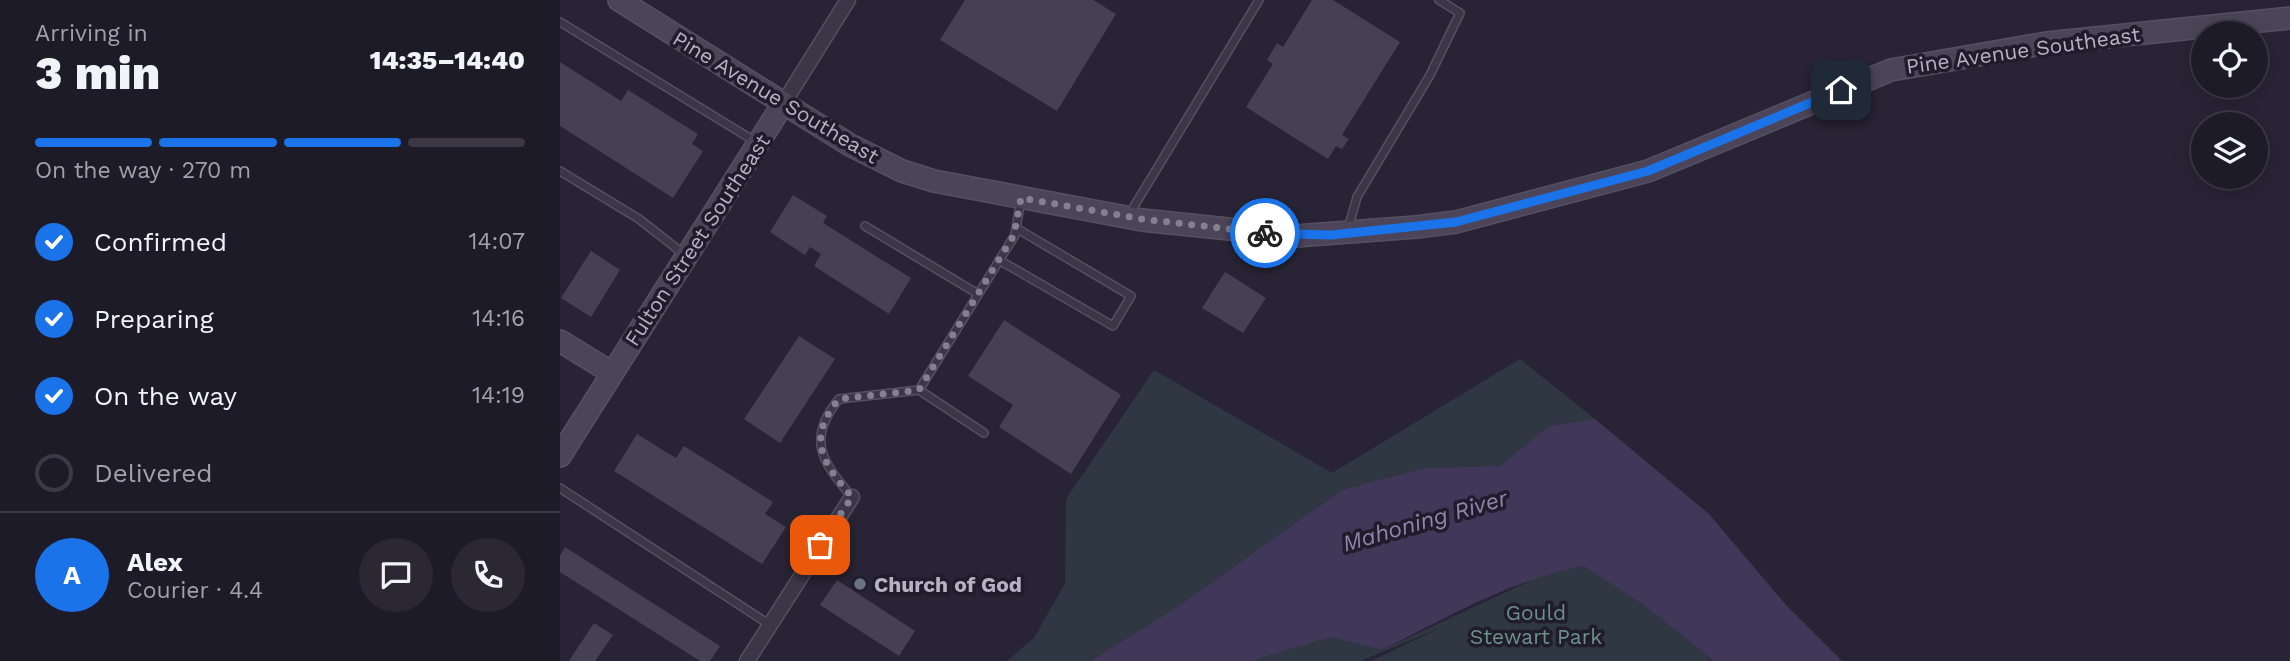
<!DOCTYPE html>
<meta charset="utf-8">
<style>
body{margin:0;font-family:"Work Sans",sans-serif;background:#2b2834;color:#f1f3f6;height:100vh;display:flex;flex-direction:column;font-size:26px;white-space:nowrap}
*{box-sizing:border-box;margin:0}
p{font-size:23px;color:#a1a1a8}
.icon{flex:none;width:38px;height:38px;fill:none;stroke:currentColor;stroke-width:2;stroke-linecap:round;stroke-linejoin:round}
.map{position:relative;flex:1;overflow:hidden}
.panel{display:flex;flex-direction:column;background:#1e1b28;width:560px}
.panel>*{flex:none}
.controls{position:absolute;left:1631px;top:21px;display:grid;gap:14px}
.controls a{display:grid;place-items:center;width:77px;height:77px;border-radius:50%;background:#1e1b28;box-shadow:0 4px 18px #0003,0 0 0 2px #3c3945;font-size:35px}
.pin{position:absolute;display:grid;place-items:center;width:60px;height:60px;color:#fff;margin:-30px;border-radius:14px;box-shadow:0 4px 10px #0006}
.courier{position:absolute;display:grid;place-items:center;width:70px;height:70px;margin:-35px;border:5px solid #1a73e8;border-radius:50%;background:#fff;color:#222;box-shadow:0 2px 9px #0007}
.summary em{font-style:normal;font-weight:800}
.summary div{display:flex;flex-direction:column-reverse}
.summary{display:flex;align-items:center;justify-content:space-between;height:119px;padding:0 35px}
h1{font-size:46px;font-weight:800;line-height:52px}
.bar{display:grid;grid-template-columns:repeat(4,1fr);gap:10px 7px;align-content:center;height:84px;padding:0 35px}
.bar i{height:9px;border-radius:5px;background:#3c3945}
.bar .current{background:#1a73e8}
.bar p{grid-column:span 4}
.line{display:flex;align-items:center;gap:18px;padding:0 35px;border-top:2px solid #3c3945}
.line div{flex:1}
.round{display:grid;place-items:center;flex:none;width:74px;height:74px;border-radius:37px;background:#2b2834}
ol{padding:0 35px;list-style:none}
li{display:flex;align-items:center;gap:21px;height:77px}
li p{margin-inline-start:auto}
li .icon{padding:7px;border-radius:50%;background:#1a73e8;color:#fff;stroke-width:4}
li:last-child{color:#a1a1a8}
li i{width:38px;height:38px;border:4px solid #3c3945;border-radius:50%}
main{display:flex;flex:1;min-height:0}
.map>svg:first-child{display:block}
.green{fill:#2f3742}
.water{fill:#413758}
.building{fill:#464055}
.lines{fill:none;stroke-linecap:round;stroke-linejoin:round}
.lane-casing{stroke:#565161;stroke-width:10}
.street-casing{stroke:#565161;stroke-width:17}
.secondary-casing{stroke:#565161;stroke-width:24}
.lane{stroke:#3b3746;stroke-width:7}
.street{stroke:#3b3746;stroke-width:14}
.secondary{stroke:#4c4559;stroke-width:21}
.done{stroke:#858091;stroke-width:7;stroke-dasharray:0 12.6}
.route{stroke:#1a73e8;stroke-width:9}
.worship-dot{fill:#6b7280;stroke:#201c2b;stroke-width:2.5}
.labels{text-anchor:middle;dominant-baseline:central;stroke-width:7;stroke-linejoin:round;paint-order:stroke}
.street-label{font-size:21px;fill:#b7b1c2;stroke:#201c2b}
.poi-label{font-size:21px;font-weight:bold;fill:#b7b1c2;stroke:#201c2b;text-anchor:start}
.park-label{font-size:21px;fill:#6c908e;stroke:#201c2b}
.water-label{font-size:23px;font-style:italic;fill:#9085ac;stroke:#201c2b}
</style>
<main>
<section class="panel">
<div class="summary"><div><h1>3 min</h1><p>Arriving in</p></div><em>14:35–14:40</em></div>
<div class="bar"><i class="current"></i><i class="current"></i><i class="current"></i><i></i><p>On the way · 270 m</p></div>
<ol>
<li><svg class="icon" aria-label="check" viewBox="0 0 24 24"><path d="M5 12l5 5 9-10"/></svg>Confirmed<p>14:07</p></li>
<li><svg class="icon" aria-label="check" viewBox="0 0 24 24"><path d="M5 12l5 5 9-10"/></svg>Preparing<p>14:16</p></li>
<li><svg class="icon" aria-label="check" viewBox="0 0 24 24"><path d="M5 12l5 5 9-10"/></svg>On the way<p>14:19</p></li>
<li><i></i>Delivered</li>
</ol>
<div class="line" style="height:126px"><b class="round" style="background:#1a73e8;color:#fff">A</b><div><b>Alex</b><p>Courier · 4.4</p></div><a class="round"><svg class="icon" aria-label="chat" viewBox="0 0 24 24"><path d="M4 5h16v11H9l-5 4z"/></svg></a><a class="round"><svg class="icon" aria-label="phone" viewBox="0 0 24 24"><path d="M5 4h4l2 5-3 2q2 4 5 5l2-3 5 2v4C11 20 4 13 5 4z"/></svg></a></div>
</section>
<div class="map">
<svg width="1730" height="661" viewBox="0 0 1730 661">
<rect width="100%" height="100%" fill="#282435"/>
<path class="green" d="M960,359L1035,419L994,425L940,466L864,468L782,490L617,607L530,661H447L474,638L505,583L506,499L594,370L772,473Z
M1023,566L1081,603L1154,661H811L884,626L801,661H692L770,637L822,650L987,573Z"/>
<path class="water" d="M1035,419L1149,514L1226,605L1282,661H1154L1081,603L1023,566C951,580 887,617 822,650L770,637L692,661H530L617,607L782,490L864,468L940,466L989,426Z"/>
<path class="building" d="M405,0H533L556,14L497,111L380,40Z
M752,0H773L840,42L782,135L789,139L782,149L776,146L768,159L686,107L713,64L707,60L717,43L723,47Z
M0,62L61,101L68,90L138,134L132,144L143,151L113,198L0,126Z
M233,195L267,216L263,223L351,278L329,314L254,266L261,254L250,247L245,255L210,232Z
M31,251L60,270L31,317L1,298Z
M665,272L706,298L683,333L642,308Z
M444,320L561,395L511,474L439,427L453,405L408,376Z
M239,336L275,359L220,443L184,419Z
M77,434L116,458L124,446L213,502L205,514L226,527L202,564L54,471Z
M5,547L160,646L150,661H140L0,572V556Z
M277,580L355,631L339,656L260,605Z
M34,623L53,635L35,661H9Z"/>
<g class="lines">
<defs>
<path id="lane" d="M0,22L196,142
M0,171L79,219L125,255
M570,213L699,0
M305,226L418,294
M788,229L797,197L870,75L900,13L879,0
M439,260L553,326L571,296L456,228
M359,390L424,433
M0,488L210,625
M292,497C262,462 246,439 279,399L359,390L455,235L461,199"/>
<path id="street" d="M223,104L288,0
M187,661L292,497"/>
<path id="secondary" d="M59,0L290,145L342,171L374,181L582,220L736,236L856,227L896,222L1088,171L1331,70L1487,43L1730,18
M0,341L52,373
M0,456L223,104"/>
</defs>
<use href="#lane" class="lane-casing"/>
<use href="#street" class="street-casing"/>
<use href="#secondary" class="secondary-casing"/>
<use href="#lane" class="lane"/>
<use href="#street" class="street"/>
<use href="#secondary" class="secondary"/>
</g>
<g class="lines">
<path class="done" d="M260,545L292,497C262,462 246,439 279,399L359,390L454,235L461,198L582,219L705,233"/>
<path class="route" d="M705,233L771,235L896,222L1088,171L1281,90"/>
</g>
<circle class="worship-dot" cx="300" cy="584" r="7"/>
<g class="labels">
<g class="street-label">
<text transform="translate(1463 50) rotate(-8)">Pine Avenue Southeast</text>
<text transform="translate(216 97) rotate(31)">Pine Avenue Southeast</text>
<text transform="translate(137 240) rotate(-57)">Fulton Street Southeast</text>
</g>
<g class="poi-label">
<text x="314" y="584">Church of God</text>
</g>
<g class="park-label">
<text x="976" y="612">Gould<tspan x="976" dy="24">Stewart Park</tspan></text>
</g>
<g class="water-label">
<text transform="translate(865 521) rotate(-16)">Mahoning River</text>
</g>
</g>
</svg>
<div class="controls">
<a><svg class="icon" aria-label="locate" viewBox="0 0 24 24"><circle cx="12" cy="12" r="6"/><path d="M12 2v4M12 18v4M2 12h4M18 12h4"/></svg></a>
<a><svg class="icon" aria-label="layers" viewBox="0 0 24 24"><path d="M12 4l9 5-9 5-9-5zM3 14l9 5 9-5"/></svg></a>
</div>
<div class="pin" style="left:260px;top:545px;background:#ea580c"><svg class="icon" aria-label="bag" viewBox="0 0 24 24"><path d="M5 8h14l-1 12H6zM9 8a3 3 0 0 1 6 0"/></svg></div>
<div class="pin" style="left:1281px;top:90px;background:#1f2937"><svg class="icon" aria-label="home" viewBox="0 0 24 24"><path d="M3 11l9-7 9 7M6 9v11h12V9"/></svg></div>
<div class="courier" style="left:705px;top:233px"><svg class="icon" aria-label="bike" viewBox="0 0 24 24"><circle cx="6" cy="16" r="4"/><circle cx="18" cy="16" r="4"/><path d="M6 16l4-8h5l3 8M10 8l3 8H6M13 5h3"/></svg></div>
</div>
</main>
